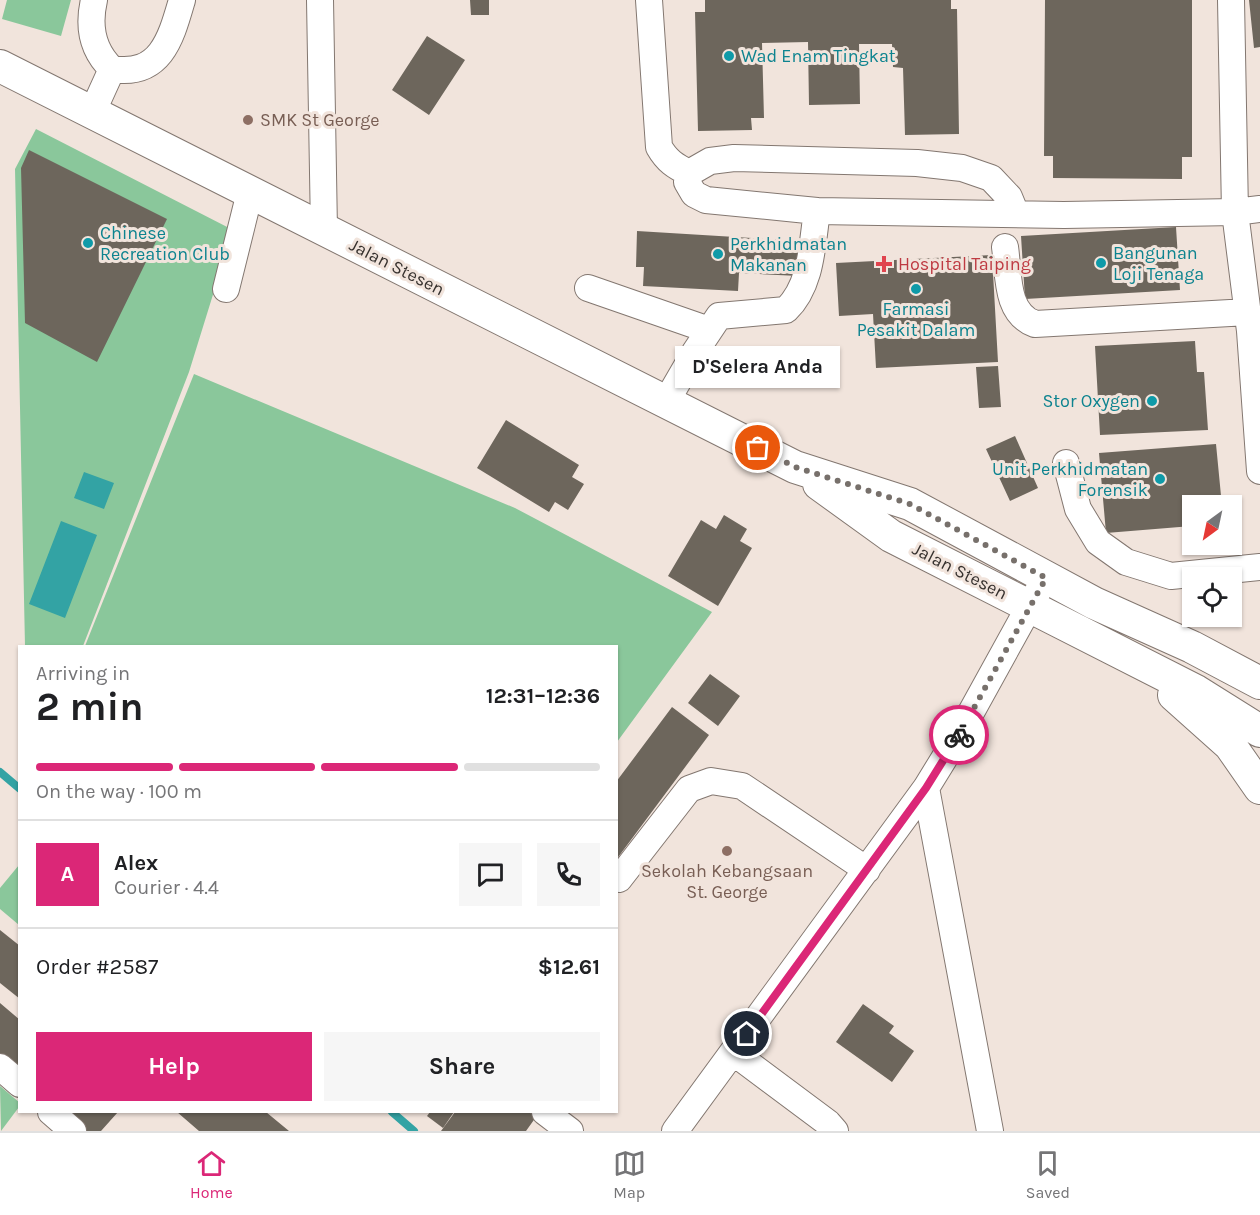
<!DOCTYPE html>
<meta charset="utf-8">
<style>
body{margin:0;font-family:Karla,sans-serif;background:#f6f6f6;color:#202124;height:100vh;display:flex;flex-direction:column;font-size:22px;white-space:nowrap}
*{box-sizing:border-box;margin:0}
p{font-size:20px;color:#757577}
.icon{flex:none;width:33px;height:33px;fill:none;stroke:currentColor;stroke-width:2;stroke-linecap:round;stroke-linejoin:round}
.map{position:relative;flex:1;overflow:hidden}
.panel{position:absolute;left:18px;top:645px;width:600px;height:468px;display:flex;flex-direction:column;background:#fff;border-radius:0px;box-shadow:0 2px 4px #0004}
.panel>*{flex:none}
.needle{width:39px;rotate:213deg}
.controls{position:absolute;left:1182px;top:495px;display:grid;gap:12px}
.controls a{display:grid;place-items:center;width:60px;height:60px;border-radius:0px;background:#fff;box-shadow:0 2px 4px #0004;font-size:30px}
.pin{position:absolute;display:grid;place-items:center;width:51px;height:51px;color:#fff;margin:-26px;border:3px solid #fff;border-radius:50%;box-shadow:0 2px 6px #0007}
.courier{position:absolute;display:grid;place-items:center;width:60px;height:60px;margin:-30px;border:4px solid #db2777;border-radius:50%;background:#fff;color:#222;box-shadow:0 2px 8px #0007}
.bubble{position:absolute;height:42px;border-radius:0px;background:#fff;box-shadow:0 2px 4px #0004;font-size:20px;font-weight:700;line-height:42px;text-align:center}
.summary em{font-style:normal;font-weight:700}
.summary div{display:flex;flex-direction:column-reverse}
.summary{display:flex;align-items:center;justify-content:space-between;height:102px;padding:0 18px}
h1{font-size:39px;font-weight:700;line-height:45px}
.bar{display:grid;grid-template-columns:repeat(4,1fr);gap:9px 6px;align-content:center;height:72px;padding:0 18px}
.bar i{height:8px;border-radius:4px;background:#e0e0e0}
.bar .selected{background:#db2777}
.bar p{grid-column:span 4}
.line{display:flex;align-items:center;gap:15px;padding:0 18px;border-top:2px solid #e0e0e0}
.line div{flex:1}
.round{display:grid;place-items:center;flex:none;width:63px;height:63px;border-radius:0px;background:#f6f6f6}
.primary-button{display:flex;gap:12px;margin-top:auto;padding:12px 18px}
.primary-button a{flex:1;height:69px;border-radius:0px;background:#db2777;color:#fff;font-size:24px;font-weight:700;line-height:69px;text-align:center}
.primary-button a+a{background:#f6f6f6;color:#202124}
.menu{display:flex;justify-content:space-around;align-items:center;height:84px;border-top:2px solid #e0e0e0;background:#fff;font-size:16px;color:#757577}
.menu a{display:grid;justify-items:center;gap:3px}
.menu .selected{color:#db2777}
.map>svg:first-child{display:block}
.green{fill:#8ac79b}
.water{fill:#33a3a4}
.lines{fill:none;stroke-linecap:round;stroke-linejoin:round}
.stream{stroke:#33a3a4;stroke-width:8}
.building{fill:#6d665c}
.minor-casing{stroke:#837770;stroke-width:28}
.major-casing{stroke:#837770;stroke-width:34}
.minor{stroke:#fff;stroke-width:26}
.major{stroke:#fff;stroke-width:32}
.done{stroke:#77706b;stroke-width:6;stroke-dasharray:0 10.8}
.route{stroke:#db2777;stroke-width:8}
.culture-dot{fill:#0f9aa8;stroke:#f1e4dc;stroke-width:2}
.education-dot{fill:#8d6e63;stroke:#f1e4dc;stroke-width:2}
.health-dot{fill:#e0444e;stroke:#f1e4dc;stroke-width:2}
.labels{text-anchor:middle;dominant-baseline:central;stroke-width:6;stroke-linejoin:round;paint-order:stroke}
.culture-label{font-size:18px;fill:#0d838f;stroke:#f1e4dc;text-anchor:start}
.education-label{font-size:18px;fill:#785e54;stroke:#f1e4dc;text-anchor:start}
.health-label{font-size:18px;fill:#be3a42;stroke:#f1e4dc;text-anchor:start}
.street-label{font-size:18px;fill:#36312e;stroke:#f1e4dc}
</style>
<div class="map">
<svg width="1260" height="1131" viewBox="0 0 1260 1131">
<rect width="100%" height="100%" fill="#f1e4dc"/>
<path class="green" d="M7,0H71L61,36L2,19Z
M36,129L233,230L189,372L83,646H25L15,169Z
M194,374L515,508L712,612L617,742L616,646H85Z
M19,865L20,866L19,925L0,909V888Z
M0,1086L20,1103L19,1107L1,1131Z"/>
<path class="water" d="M84,472L114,483L104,509L74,498Z
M61,521L97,535L65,618L29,604Z"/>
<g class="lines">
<path class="stream" d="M0,772L20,789
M392,1112L414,1131"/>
</g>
<path class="building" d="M470,0H489V15H471Z
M705,0H951V9H957L959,134L905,135L903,68L893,67L892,44H859L860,104L809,105L808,42L762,43L764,118H751L752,130L698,131L695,12H705Z
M1045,0H1192V157H1182V179L1053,178V156H1044Z
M1249,0H1260V47L1254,48Z
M427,36L465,60L429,115L392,90Z
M29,150L167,219L97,362L25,323L21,168Z
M1176,227L1180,290L1025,299L1021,236Z
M637,231L801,241L799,276L739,273L738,291L643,286L644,267H636Z
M992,255L998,362L876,368L873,314L839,316L836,263Z
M1195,341L1197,372H1204L1208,430L1100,435L1095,346Z
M998,366L1001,407L979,408L976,367Z
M506,420L579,465L572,477L584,484L568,510L555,502L549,512L477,468Z
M1015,436L1038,488L1010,501L986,449Z
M1216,444L1222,506H1192V526L1106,533L1099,453Z
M724,515L747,529L740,541L752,548L718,606L668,576L701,520L716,529Z
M710,674L740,696L718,726L688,703Z
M672,707L709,735L616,860V782Z
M0,930L20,946V999L0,983Z
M0,1003L20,1020V1077L0,1061Z
M863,1004L894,1026L889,1033L914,1051L892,1082L836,1042Z
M59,1112H118L101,1131H82Z
M177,1112H266L289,1131H199Z
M430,1112H454L443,1128L427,1116Z
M455,1112H529L536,1117L526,1131H441Z"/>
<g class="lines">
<defs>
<path id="minor" d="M320,0L324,230
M649,0L659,147C667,161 675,166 689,173
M112,69C161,77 171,38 182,0
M92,113L112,69C92,50 88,26 94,0
M1260,209L1235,212L1250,331L1260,471
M817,211L706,200L694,194L687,182L689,173L710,161L734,158L917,163L962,168L991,178L1009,197L1016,214
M1005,247C1009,274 1005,313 1035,324L1248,312
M588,288L709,330
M226,289L250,192
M666,402L695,352L719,316L786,310C812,285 812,244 817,211L1064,215L1235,212L1231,0
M1066,463L1078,509L1098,542L1126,562L1171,576L1260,567
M926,788L990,1131
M619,879L689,789L711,781L742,786L867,870
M733,1052L828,1123L835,1131
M0,1067L20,1084
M51,1112L73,1131
M545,1112L570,1131
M675,1131L926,788L958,736L1038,591"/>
<path id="major" d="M0,66L795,467L910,504L1094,603L1192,647L1260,683
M819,484L891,536L1196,691L1260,731
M1174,695L1230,745L1260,788"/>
</defs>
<use href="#minor" class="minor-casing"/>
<use href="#major" class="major-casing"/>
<use href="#minor" class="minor"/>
<use href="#major" class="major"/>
</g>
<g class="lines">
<path class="done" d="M758,448L795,467L910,504L1046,578L959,735"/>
<path class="route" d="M747,1034L926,788L959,735"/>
</g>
<g class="culture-dot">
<circle cx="729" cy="56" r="6"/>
<circle cx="88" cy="243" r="6"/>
<circle cx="718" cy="254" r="6"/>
<circle cx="1101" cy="263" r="6"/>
<circle cx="916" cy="289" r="6"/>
<circle cx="1152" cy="401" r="6"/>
<circle cx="1160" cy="479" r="6"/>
</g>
<g class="education-dot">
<circle cx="248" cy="120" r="6"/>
<circle cx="727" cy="851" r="6"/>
</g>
<path class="health-dot" d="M881 255h6v6h6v6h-6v6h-6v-6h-6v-6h6z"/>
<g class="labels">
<g class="culture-label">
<text x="741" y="56">Wad Enam Tingkat</text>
<text x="100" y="233">Chinese<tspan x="100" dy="21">Recreation Club</tspan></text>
<text x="730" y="244">Perkhidmatan<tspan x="730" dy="21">Makanan</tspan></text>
<text x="1113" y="253">Bangunan<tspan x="1113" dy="21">Loji Tenaga</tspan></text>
<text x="916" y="309" text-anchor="middle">Farmasi<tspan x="916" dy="21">Pesakit Dalam</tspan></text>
<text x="1140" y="401" text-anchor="end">Stor Oxygen</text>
<text x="1148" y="469" text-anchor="end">Unit Perkhidmatan<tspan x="1148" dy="21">Forensik</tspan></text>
</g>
<g class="education-label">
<text x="260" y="120">SMK St George</text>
<text x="727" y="871" text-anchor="middle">Sekolah Kebangsaan<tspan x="727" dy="21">St. George</tspan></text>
</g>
<g class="health-label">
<text x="898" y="264">Hospital Taiping</text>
</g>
<g class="street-label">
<text transform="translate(397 267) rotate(27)">Jalan Stesen</text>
<text transform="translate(960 571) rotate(27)">Jalan Stesen</text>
</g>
</g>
</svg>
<div class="controls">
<a><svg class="needle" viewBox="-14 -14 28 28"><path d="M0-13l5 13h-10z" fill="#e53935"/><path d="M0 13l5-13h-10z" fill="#757577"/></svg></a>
<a><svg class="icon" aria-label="locate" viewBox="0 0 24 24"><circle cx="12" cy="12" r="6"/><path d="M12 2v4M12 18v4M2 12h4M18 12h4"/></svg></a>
</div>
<div class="pin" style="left:758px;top:448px;background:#ea580c"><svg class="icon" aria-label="bag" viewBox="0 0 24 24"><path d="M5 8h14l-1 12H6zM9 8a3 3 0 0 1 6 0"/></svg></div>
<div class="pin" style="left:747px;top:1034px;background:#1f2937"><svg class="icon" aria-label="home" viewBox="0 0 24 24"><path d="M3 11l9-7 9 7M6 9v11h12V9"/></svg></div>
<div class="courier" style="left:959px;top:735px"><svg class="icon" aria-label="bike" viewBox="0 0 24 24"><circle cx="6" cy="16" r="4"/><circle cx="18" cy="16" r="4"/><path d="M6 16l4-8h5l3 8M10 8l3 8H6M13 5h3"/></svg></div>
<div class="bubble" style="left:675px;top:346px;width:165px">D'Selera Anda</div>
<section class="panel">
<div class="summary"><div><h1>2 min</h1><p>Arriving in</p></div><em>12:31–12:36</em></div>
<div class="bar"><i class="selected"></i><i class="selected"></i><i class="selected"></i><i></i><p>On the way · 100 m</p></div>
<div class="line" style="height:108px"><b class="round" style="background:#db2777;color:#fff">A</b><div><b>Alex</b><p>Courier · 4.4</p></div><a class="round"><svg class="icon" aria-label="chat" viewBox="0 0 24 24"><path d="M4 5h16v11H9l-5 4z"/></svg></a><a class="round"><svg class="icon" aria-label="phone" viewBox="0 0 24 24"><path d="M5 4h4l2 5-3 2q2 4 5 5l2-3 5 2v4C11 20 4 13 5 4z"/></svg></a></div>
<div class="line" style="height:78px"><div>Order #2587</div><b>$12.61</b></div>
<div class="primary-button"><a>Help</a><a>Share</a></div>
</section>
</div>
<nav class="menu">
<a class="selected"><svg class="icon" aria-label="home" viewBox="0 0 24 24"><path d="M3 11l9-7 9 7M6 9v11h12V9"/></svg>Home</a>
<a><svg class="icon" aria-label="map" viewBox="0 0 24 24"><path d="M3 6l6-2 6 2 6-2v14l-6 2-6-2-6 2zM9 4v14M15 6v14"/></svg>Map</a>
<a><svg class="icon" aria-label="saved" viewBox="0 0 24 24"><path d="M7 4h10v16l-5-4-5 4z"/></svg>Saved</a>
</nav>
